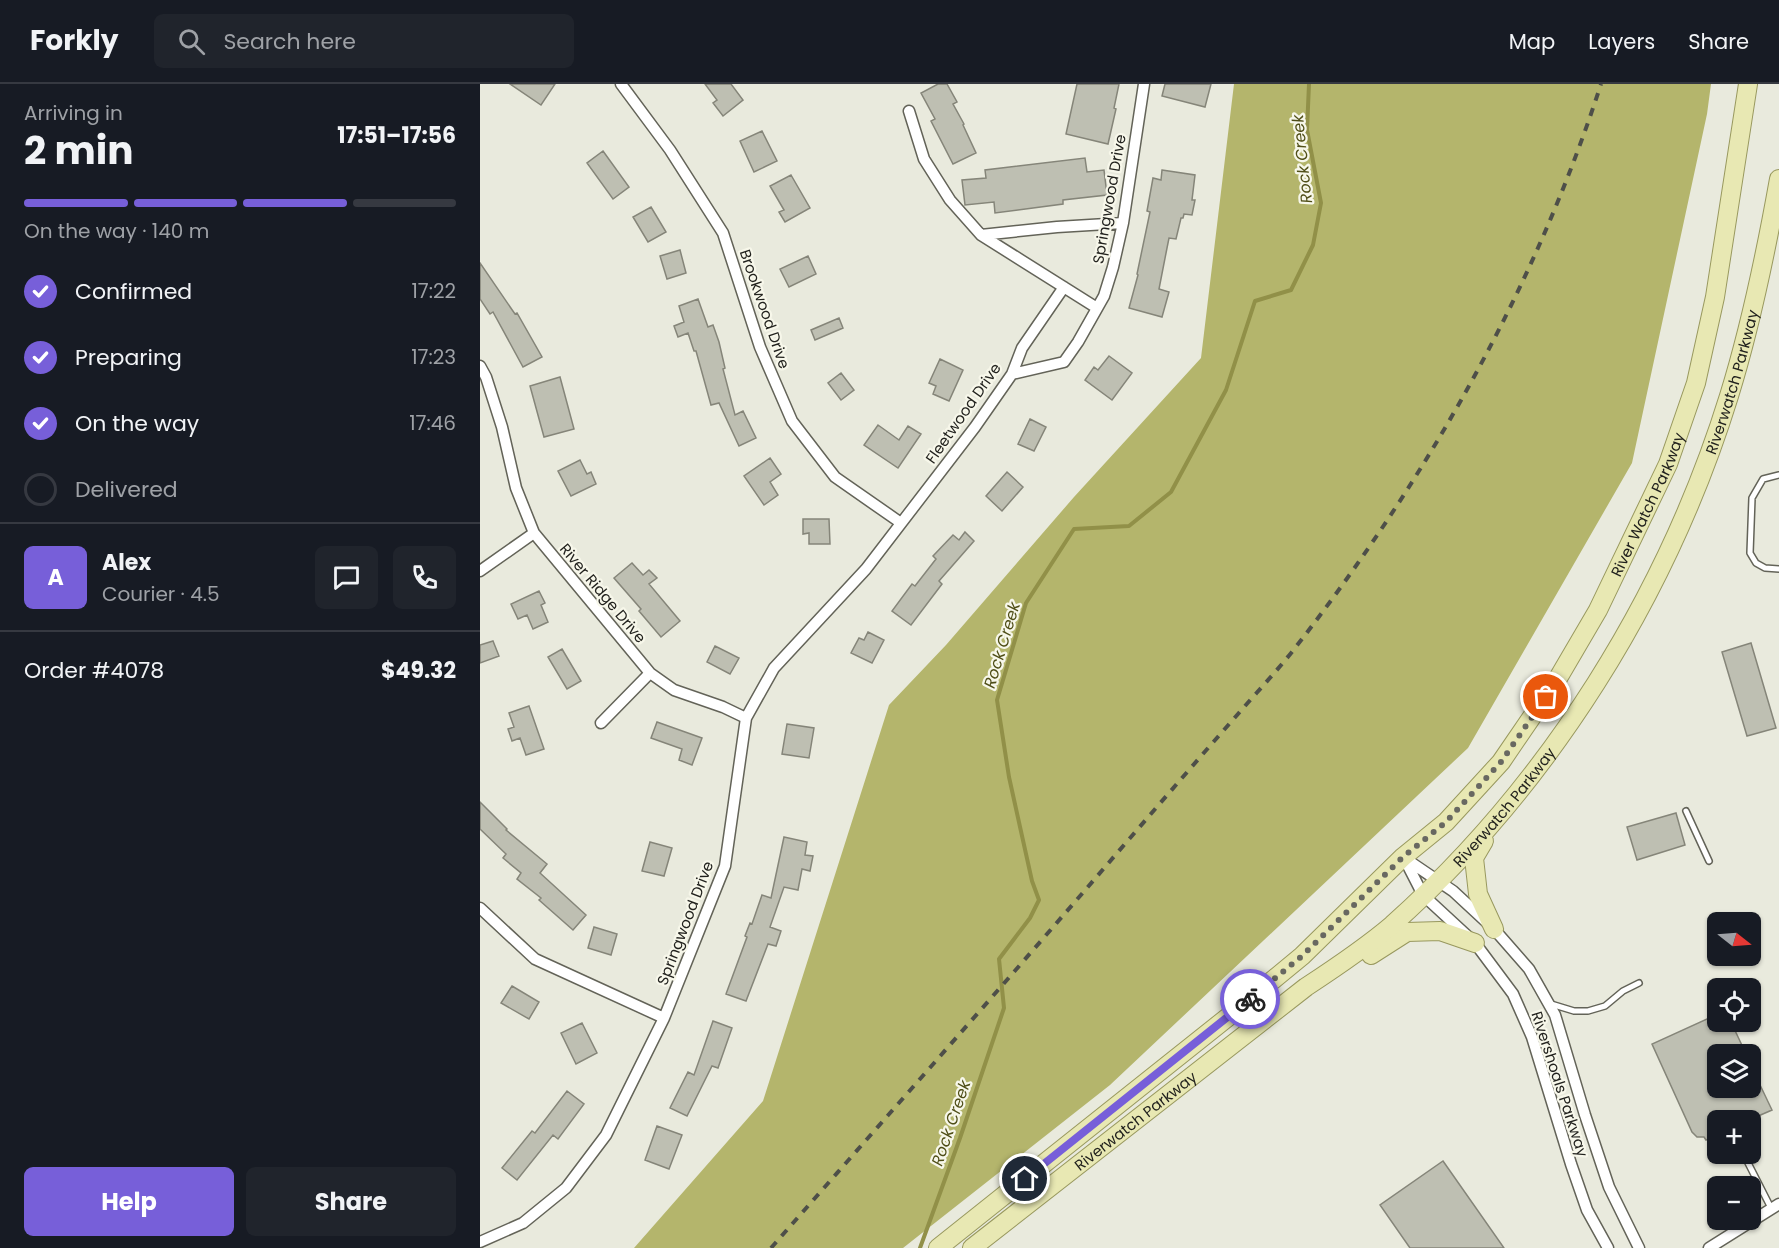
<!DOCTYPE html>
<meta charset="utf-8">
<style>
body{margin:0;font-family:Poppins,sans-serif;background:#20242c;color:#f1f3f6;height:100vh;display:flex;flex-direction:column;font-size:22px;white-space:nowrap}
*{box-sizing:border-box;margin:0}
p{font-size:20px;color:#9ea1a6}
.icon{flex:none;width:33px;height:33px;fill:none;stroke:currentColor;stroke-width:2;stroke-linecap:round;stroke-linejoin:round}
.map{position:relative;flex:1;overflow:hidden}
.details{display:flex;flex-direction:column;background:#171b24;width:480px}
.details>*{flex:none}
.needle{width:39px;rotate:107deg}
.tools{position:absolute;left:1227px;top:828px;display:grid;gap:12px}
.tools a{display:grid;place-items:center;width:54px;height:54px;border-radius:9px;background:#171b24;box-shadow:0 2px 4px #0004;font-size:30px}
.pin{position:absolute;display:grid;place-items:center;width:51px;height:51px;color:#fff;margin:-26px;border:3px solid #fff;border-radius:50%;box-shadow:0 2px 6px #0007}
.courier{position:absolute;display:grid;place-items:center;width:60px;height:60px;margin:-30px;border:4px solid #775fd9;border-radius:50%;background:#fff;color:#222;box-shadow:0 2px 8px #0007}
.head em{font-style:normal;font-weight:700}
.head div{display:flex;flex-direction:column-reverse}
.head{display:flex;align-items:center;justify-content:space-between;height:102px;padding:0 24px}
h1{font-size:39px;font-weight:700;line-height:45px}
.bar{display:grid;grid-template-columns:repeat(4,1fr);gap:9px 6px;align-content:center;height:72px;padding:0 24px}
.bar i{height:8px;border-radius:4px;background:#363941}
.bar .active{background:#775fd9}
.bar p{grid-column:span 4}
.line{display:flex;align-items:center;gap:15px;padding:0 24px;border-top:2px solid #363941}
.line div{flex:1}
.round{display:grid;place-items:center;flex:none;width:63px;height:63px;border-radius:9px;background:#20242c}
ol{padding:0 24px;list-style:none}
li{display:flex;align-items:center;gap:18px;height:66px}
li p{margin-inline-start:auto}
li .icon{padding:6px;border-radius:50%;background:#775fd9;color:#fff;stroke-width:4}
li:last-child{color:#9ea1a6}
li i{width:33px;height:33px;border:3px solid #363941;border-radius:50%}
.action{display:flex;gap:12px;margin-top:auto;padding:12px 24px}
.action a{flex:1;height:69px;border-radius:9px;background:#775fd9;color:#fff;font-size:24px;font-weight:700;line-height:69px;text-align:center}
.action a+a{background:#20242c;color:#f1f3f6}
header{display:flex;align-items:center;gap:36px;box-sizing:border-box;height:84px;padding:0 30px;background:#171b24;border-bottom:2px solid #363941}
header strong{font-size:28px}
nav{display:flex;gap:33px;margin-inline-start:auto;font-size:21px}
.search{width:420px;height:54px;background:#20242c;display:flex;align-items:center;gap:15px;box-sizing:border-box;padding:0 21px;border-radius:9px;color:#9ea1a6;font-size:22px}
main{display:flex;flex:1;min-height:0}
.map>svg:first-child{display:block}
.forest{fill:#b4b56c}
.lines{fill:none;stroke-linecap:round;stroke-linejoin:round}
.stream{stroke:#919048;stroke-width:4}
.building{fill:#bebfb2;stroke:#858579;stroke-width:1.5}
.lane-casing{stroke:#636358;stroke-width:8}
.street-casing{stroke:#636358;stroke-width:13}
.primary-casing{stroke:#98985e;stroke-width:20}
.lane{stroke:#fff;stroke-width:5}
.street{stroke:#fff;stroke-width:10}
.primary{stroke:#e8e8b3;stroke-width:18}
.rail{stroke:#4e4f49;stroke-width:4;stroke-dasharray:8 8;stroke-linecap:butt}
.done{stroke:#686861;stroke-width:6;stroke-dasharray:0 10.8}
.route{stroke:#775fd9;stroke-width:8}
.labels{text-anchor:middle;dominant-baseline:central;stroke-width:4.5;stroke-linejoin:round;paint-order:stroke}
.street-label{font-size:15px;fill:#22221e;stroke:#f7f7ea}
.water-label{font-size:16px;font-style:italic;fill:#4f4e17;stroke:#f7f7ea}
</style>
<header>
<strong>Forkly</strong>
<div class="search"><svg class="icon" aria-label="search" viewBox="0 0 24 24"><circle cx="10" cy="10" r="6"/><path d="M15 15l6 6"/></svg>Search here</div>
<nav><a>Map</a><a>Layers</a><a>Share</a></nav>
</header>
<main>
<section class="details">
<div class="head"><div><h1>2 min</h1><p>Arriving in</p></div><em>17:51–17:56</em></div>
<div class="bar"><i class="active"></i><i class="active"></i><i class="active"></i><i></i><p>On the way · 140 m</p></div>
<ol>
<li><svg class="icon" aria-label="check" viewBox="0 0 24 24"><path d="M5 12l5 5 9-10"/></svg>Confirmed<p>17:22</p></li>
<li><svg class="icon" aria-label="check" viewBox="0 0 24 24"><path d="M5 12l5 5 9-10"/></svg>Preparing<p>17:23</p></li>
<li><svg class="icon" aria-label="check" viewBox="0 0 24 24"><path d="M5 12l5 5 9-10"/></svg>On the way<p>17:46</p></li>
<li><i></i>Delivered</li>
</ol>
<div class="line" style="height:108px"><b class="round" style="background:#775fd9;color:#fff">A</b><div><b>Alex</b><p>Courier · 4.5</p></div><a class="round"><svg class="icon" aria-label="chat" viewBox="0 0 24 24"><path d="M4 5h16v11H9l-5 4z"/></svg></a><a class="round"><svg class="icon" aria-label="phone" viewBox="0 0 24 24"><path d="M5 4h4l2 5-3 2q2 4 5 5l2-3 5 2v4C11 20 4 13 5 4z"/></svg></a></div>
<div class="line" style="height:78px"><div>Order #4078</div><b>$49.32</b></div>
<div class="action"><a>Help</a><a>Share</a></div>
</section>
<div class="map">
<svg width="1299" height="1164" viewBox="0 0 1299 1164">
<rect width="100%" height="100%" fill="#e9eadd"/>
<path class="forest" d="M754,0H1231L1227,30L1152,379L988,664L630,1001L423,1164H154L283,1017L409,621L466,561L594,413L721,274Z"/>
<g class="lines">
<path class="stream" d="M440,1164L480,1054L524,924L519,875L550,834L559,816L552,797L529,693L517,616L546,519L594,445L649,442L691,408L746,306L775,217L811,206L833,161L841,119L827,46L829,0"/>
</g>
<path class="building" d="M30,0H75L61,21Z
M225,0H251L263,16L243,32L233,19L237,16Z
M458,0H467L477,18L473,20L484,40L483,41L496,69L473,80L451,37L455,35L441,9Z
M597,0H639L634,24L636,25L628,60L586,50Z
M685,0H731L725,23L682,12Z
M282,47L297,77L274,88L260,57Z
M123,67L149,103L133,115L107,79Z
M605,74L607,88L624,86L627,111L583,116V120L515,129L514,118L485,121L482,96L506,94L505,86Z
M682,86L715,91L712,116H715L712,131L704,130L703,134H701L696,155L689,154L687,164L679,205L689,208L682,233L649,224L658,191L657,190L670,128L667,127L673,94L681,96Z
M311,91L330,124L305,138L299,128L304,126L290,102Z
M171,123L186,148L168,158L153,133Z
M200,166L206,189L187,195L180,172Z
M328,172L336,190L309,203L300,185Z
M0,179L35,230L37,229L62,273L43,283L13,228L10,230L0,215Z
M218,215L228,243L233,241L239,258L245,284L243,285L255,331L263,327L276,354L259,362L239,319L231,321L216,267H214L208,249L198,253L194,242L204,238L199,222Z
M359,234L363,244L335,256L331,246Z
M629,272L652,289L632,316L605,296L614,283L618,286Z
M460,275L483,286L469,317L453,310L456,302L449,299Z
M361,289L374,306L361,316L348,299Z
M80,293L94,345L64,353L50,302Z
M550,335L566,343L554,367L538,360Z
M398,341L419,356L428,342L441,350L418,384L384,361Z
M290,374L301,390L290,398L298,411L284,421L264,392Z
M100,376L107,390L111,388L116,400L91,412L78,387Z
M527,388L543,403L522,427L506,412Z
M323,435H349L350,460H329V449L323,450Z
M485,448L494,457L459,497L462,500L431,541L412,527L432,500L435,502L456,475L453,472L473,451L479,456Z
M152,479L163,491L169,486L177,494L169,500L200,537L181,553L159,527L161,525L134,494Z
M59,507L65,519L61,521L68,538L53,545L47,531L38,535L31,520Z
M388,548L404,556L392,579L371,569L379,554L384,556Z
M13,557L19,572L0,579V561Z
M1271,559L1296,644L1267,652L1242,568Z
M235,562L259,574L250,590L227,578Z
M82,565L101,597L87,605L68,573Z
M49,622L64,665L46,671L40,654L32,657L28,645L34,643L29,629Z
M177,638L222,654L212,681L199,676L202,665L171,654Z
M307,640L334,644L329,674L302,670Z
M0,718L27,745L26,746L67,780L60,789L106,831L93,846L59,816L61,814L37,795L41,789L23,774L26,770L0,745Z
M1196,729L1205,761L1157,776L1147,743Z
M304,753L327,758L325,771L333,772L330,787L322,785L318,806L304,803L290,843L301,847L296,862L288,860L266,917L246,910L267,853L265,852L270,839L272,840L282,811L291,814Z
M170,758L192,764L184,792L162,787Z
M114,843L137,850L131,871L108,864Z
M32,902L59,918L49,935L21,919Z
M1238,930V938H1251L1266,970H1238V1004H1270V980L1292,1026L1269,1036H1238V1051L1226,1056L1224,1053H1217L1212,1048L1172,960Z
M233,937L252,944L238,984L232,982L207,1032L190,1024L208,988L214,991Z
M102,939L117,969L96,980L81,949Z
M87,1007L104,1020L78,1055L73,1051L37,1096L22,1084L52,1047L55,1049Z
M177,1042L202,1051L189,1085L165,1076Z
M963,1077L1024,1164H930L900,1121Z"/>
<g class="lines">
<defs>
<path id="lane" d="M1299,391L1283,395L1272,414L1270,469L1276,479L1285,484L1299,485
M1206,727L1229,777
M1071,920L1094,927H1108L1125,922L1143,907L1159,899
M1264,1071L1291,1124"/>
<path id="street" d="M141,0L190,66L243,149L280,263L312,337L355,393L421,439
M429,27L444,75L470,116L501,151L617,224
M501,151L577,143L643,139
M0,282L6,293L22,343L36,404L54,449L170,589L194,606L243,623L266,634
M532,290L584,278L598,258L624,212L633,183L643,139L664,0
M0,487L54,449
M121,639L170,589
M923,773L973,807L1014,845L1049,885L1075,931L1105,1031L1129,1103L1159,1164
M925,776L943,811L995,859L1033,910L1052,953L1091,1080L1107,1126L1128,1164
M0,824L55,875L184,934
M0,1158L43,1139L86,1104L126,1051L184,934L245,782L266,634L294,584L386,485L495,343L532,290L542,264L584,203
M1229,1164L1299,1120"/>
<g id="primary">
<path d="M1004,757L994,774L998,810L1014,845"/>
<path d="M891,871L927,848L960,847L995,859"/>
<path id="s1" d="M458,1164L748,933L822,872L923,773L966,738L1021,678L1077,596L1118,526L1188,380L1216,299L1235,213L1268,0"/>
<path id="s2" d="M492,1164L826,903C855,884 885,864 912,841C1069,701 1187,512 1249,312C1271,241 1286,168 1299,95"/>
</g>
</defs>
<use href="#lane" class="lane-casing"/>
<use href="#street" class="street-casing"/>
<use href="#primary" class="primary-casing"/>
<use href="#lane" class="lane"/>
<use href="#street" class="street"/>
<use href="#primary" class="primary"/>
<path class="rail" d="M291,1164C409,1030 528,896 644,761C682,717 720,673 758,630C777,608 797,587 815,564C947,395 1055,204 1121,0"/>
</g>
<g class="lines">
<path class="done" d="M770,915L822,872L923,773L966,738L1021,678L1066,613"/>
<path class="route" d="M545,1095L770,915"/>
</g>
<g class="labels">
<g class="street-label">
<text transform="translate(629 115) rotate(-80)">Springwood Drive</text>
<text transform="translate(285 225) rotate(71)">Brookwood Drive</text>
<text stroke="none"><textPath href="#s2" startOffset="1179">Riverwatch Parkway</textPath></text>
<text transform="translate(483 329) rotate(-55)">Fleetwood Drive</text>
<text stroke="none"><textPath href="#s1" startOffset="1042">River Watch Parkway</textPath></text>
<text transform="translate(123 509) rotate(50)">River Ridge Drive</text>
<text stroke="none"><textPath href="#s2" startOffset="693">Riverwatch Parkway</textPath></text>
<text transform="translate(205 839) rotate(-69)">Springwood Drive</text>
<text transform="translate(1080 1000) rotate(72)">Rivershoals Parkway</text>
<text stroke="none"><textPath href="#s2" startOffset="207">Riverwatch Parkway</textPath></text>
</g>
<g class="water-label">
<text transform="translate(822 75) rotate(-96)">Rock Creek</text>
<text transform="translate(522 561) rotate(-73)">Rock Creek</text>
<text transform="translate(471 1039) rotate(-71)">Rock Creek</text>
</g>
</g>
</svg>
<div class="tools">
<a><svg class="needle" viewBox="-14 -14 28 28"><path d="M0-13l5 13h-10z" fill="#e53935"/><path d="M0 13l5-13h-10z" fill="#9ea1a6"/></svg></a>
<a><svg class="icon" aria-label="locate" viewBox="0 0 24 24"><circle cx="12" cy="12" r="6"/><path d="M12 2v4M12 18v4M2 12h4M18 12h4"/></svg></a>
<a><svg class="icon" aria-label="layers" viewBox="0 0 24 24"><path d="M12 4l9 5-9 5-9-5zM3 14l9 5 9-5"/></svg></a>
<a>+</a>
<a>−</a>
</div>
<div class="pin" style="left:1066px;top:613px;background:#ea580c"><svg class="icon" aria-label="bag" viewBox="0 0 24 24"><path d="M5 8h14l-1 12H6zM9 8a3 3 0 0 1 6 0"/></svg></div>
<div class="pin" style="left:545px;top:1095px;background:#1f2937"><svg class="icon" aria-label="home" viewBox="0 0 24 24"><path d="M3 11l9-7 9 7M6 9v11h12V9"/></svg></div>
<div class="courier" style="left:770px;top:915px"><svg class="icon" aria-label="bike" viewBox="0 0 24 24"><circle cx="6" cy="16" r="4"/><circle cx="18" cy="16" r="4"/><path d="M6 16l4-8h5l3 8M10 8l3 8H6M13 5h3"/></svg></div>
</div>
</main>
